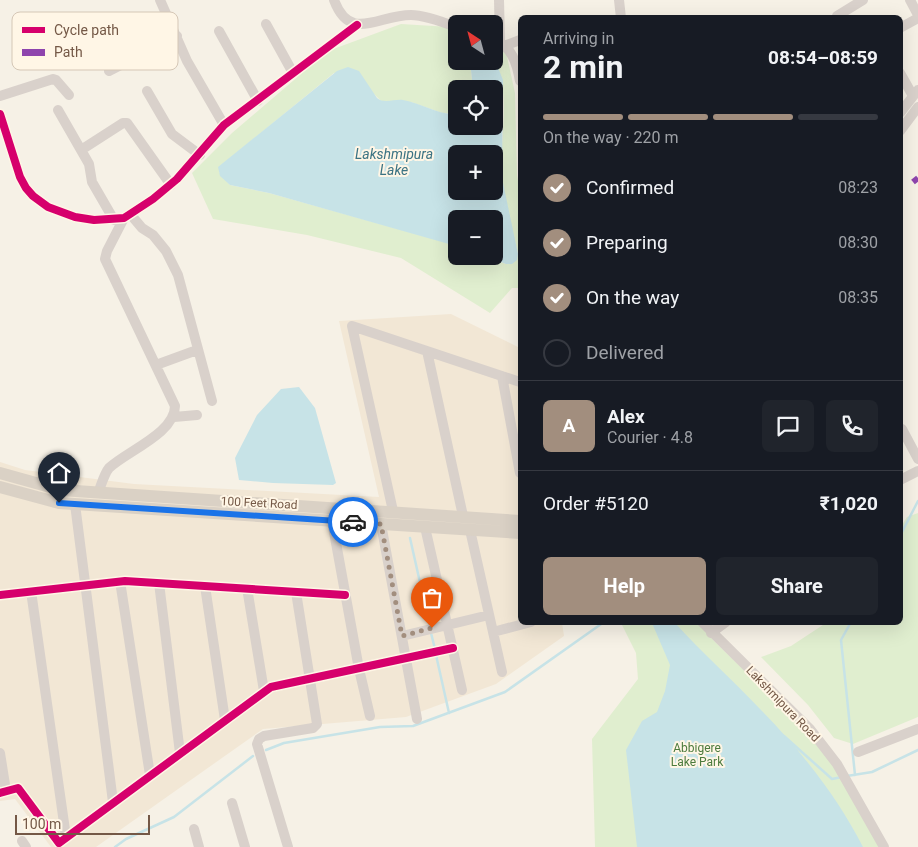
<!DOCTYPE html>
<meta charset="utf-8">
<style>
body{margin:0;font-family:Roboto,sans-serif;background:#20242c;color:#f1f3f6;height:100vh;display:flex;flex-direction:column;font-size:19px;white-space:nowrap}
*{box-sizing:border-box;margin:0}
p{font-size:16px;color:#9ea1a6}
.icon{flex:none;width:28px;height:28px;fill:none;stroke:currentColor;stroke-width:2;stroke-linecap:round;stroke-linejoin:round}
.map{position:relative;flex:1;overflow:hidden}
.details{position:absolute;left:518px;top:15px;width:385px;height:610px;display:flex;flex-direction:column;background:#171b24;border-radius:8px;box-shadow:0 5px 20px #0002}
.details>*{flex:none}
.needle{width:32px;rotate:324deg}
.controls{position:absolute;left:448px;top:15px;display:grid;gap:10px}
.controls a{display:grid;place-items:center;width:55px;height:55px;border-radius:8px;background:#171b24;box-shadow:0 5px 20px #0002;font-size:25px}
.scale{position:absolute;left:15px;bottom:12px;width:135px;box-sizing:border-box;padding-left:5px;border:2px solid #745846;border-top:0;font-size:14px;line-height:18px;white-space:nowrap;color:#745846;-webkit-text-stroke:4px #fff6e6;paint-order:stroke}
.pin{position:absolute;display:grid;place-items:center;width:42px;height:42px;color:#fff;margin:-51px -21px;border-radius:50% 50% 50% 0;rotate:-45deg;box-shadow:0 0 5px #0007}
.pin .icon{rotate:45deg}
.courier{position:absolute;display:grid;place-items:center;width:50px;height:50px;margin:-25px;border:4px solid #1a73e8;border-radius:50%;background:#fff;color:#222;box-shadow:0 1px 6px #0007}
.summary em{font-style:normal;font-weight:700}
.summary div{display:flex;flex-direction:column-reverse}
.summary{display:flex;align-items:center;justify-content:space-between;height:85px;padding:0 25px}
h1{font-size:32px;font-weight:700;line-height:38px}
.bar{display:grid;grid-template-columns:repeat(4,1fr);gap:8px 5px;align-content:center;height:60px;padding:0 25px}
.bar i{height:6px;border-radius:4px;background:#363941}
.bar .selected{background:#a28e7e}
.bar p{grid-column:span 4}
.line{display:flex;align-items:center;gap:12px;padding:0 25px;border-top:1px solid #363941}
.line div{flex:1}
.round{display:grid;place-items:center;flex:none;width:52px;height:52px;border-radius:8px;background:#20242c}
ol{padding:0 25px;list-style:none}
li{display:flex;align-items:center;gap:15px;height:55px}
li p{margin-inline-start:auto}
li .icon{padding:5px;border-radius:50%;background:#a28e7e;color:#fff;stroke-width:4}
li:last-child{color:#9ea1a6}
li i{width:28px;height:28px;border:2px solid #363941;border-radius:50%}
.cta{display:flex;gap:10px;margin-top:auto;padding:10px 25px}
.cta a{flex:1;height:58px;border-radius:8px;background:#a28e7e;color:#fff;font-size:20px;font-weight:700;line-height:58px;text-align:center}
.cta a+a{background:#20242c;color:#f1f3f6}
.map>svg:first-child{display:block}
.residential{fill:#f2e7d5}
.green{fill:#e0eecf}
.water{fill:#c7e3e7;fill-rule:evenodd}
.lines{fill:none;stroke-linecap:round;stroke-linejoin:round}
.stream{stroke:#c7e3e7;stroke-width:2.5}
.minor{stroke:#d9d1cb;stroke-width:10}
.major{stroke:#dad1c5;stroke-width:12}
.quiet{stroke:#8e44ad;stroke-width:6;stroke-dasharray:12 6;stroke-linecap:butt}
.cycleway-casing{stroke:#fff6e6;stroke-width:11}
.cycleway{stroke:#d6006c;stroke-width:8}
.done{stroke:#a28e7e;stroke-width:5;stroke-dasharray:0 9}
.route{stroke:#1a73e8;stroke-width:6}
.labels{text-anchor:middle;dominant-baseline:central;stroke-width:4;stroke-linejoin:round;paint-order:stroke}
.street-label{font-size:12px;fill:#745846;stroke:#fff6e6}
.park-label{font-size:12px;fill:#4c7b3d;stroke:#fff6e6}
.water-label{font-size:14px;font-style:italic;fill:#3b7383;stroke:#fff6e6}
.key{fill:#fff6e6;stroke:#d5c7b6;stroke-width:1}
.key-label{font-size:14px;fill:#745846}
</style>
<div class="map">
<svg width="918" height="847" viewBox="0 0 918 847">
<rect width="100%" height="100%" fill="#f6f1e6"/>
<path class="residential" d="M451,314L520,348V622L562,623L564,636L496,684L406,717L263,729L96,847H51L15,799L0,801V462L25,470L134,484L379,497L339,321Z"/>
<path class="green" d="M401,24L450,27L456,30V61H470L473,89H456V114L442,113L411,102L381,101L374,94L334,73L219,167V172L230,185L269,193L441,241L456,246V256H485L506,264L518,254C512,229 505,203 502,178C498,148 514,82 491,61H494V47L506,52L515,93L517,175L520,193V288H512L490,313L401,258L307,235L213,219L192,173L232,133L328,51Z
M918,513V717L853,744L834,738L808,705L761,657L791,646L826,623L900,622V528L907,517Z
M621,623H697C741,670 792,712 832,764C851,788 864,820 879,847H595L592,739L638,679L636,653Z"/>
<path class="water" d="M470,61H491L499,70L503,80L502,178L518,254L517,260L512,264H506L485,256H494V219H456V246L269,193L230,185L220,176L218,167L337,71L348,67L359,71L377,98C384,104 394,99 403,100C422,103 437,115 456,114V126H494V89H473ZM456,154H494V191H456Z
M299,387L315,408L336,483L333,485L273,483L239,480L235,458L257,415L281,389Z
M652,623H675C702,653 733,680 761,710C801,751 837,796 863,847H637L626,750L642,721L657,712L665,691L670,665Z"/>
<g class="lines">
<path class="stream" d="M900,536L918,501
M410,538L430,627
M851,622L841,640L855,775
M431,633L435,649
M436,655L449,713
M784,736L832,779L842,777
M266,750L284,743L380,727L413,726L505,692L604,622
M847,776L872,772L918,750
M115,847L126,839L174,817L253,756"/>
<path class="minor" d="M160,0L187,61L224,125
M334,0C350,43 378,15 411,15C424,15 443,22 456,27
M499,0L500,42
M619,0L621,18
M910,0L918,15
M837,16L863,0
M121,24L133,57
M266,24L293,73
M900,28L918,18
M219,31L258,101
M494,40C512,46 517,64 520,81
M504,46L520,40
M109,71L177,36
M900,73L913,96
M147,91L172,134L200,155
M0,96L53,79L56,80L69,95
M58,110L89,164L92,182L114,220
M900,113L918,90
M0,114L20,177L26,188L33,196L48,207L75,217L94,220L124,218L153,199L177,179L224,125L357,25
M900,131L918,107
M81,150L123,123H127L171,185
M131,215L142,228L153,235L166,251L178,275L212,401
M352,326L393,511
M352,326L520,382
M427,351L463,516
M156,365L197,350
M502,376L520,473
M174,417L197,415
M900,430L902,429L918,459
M900,480L918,471
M98,493C101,486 104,474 109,468C127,451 175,433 175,406L105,259L107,251L124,218
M75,504L113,802
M332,521L359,669L370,716
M381,524L417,719
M425,527L462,690
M470,530L502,672
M120,581L150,775
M159,583L180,753
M205,586L225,720
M247,588L264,691
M31,591L66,837
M0,595L125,581L345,595
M702,622L810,729L837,764L884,847
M493,632L531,622
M711,633L726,622
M402,636L489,615
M858,752L918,729
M0,753L6,791
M0,793L18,788L59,843L271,687L453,648
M232,803L245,847
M194,829L199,847
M22,841L26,847
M288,847L257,744L259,739L264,736L313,728L317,724L296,592"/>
<path class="major" d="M0,473L61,490L520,521
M0,487L59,503L520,533"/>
<path class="quiet" d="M913,182L918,178"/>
<defs>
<path id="cycleway" d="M0,114L20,177L26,188L33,196L48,207L75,217L94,220L124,218L153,199L177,179L224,125L357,25
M0,595L125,581L345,595
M0,793L18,788L59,843L271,687L453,648"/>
</defs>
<use href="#cycleway" class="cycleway-casing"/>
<use href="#cycleway" class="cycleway"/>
</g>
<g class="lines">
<path class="done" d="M353,522L381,524L402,636L432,628"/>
<path class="route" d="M59,503L353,522"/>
</g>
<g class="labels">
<g class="street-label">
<text transform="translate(259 503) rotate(3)">100 Feet Road</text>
<text transform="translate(783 704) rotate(46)">Lakshmipura Road</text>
</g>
<g class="park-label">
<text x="697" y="748">Abbigere<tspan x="697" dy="14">Lake Park</tspan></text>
</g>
<g class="water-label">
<text x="394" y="154">Lakshmipura<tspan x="394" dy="16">Lake</tspan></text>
</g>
</g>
<rect x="12" y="12" width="166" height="58" rx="8" class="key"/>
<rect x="22" y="27" width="23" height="6" fill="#d6006c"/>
<rect x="22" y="49" width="23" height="7" fill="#8e44ad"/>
<g class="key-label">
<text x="54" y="35">Cycle path</text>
<text x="54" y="57">Path</text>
</g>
</svg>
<div class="controls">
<a><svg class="needle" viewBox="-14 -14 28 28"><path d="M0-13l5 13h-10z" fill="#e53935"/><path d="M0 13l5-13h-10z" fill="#9ea1a6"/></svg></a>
<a><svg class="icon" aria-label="locate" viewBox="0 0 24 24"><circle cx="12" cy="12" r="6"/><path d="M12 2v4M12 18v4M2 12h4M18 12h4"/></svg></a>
<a>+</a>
<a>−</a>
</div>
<div class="scale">100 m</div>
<div class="pin" style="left:432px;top:628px;background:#ea580c"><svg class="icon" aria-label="bag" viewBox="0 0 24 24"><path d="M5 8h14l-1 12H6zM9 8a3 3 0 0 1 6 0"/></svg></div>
<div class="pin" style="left:59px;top:503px;background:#1f2937"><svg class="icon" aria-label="home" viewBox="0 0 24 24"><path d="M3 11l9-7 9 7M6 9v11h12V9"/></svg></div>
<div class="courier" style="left:353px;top:522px"><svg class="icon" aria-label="car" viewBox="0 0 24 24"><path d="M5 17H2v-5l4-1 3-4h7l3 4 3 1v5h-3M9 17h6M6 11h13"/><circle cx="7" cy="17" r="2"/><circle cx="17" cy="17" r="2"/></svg></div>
<section class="details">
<div class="summary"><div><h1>2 min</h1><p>Arriving in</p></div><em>08:54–08:59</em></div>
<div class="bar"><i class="selected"></i><i class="selected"></i><i class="selected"></i><i></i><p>On the way · 220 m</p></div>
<ol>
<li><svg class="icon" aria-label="check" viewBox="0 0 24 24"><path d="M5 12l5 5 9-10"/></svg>Confirmed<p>08:23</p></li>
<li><svg class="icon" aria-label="check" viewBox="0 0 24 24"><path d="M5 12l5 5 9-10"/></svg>Preparing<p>08:30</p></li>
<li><svg class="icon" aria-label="check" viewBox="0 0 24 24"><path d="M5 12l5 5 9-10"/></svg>On the way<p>08:35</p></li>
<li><i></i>Delivered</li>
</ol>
<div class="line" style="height:90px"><b class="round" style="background:#a28e7e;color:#fff">A</b><div><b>Alex</b><p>Courier · 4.8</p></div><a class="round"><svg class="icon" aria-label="chat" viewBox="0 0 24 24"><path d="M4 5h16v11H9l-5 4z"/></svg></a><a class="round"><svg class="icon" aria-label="phone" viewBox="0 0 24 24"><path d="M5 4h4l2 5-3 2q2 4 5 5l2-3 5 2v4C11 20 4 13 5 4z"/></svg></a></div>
<div class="line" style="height:65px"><div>Order #5120</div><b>₹1,020</b></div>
<div class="cta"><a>Help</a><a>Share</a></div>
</section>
</div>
